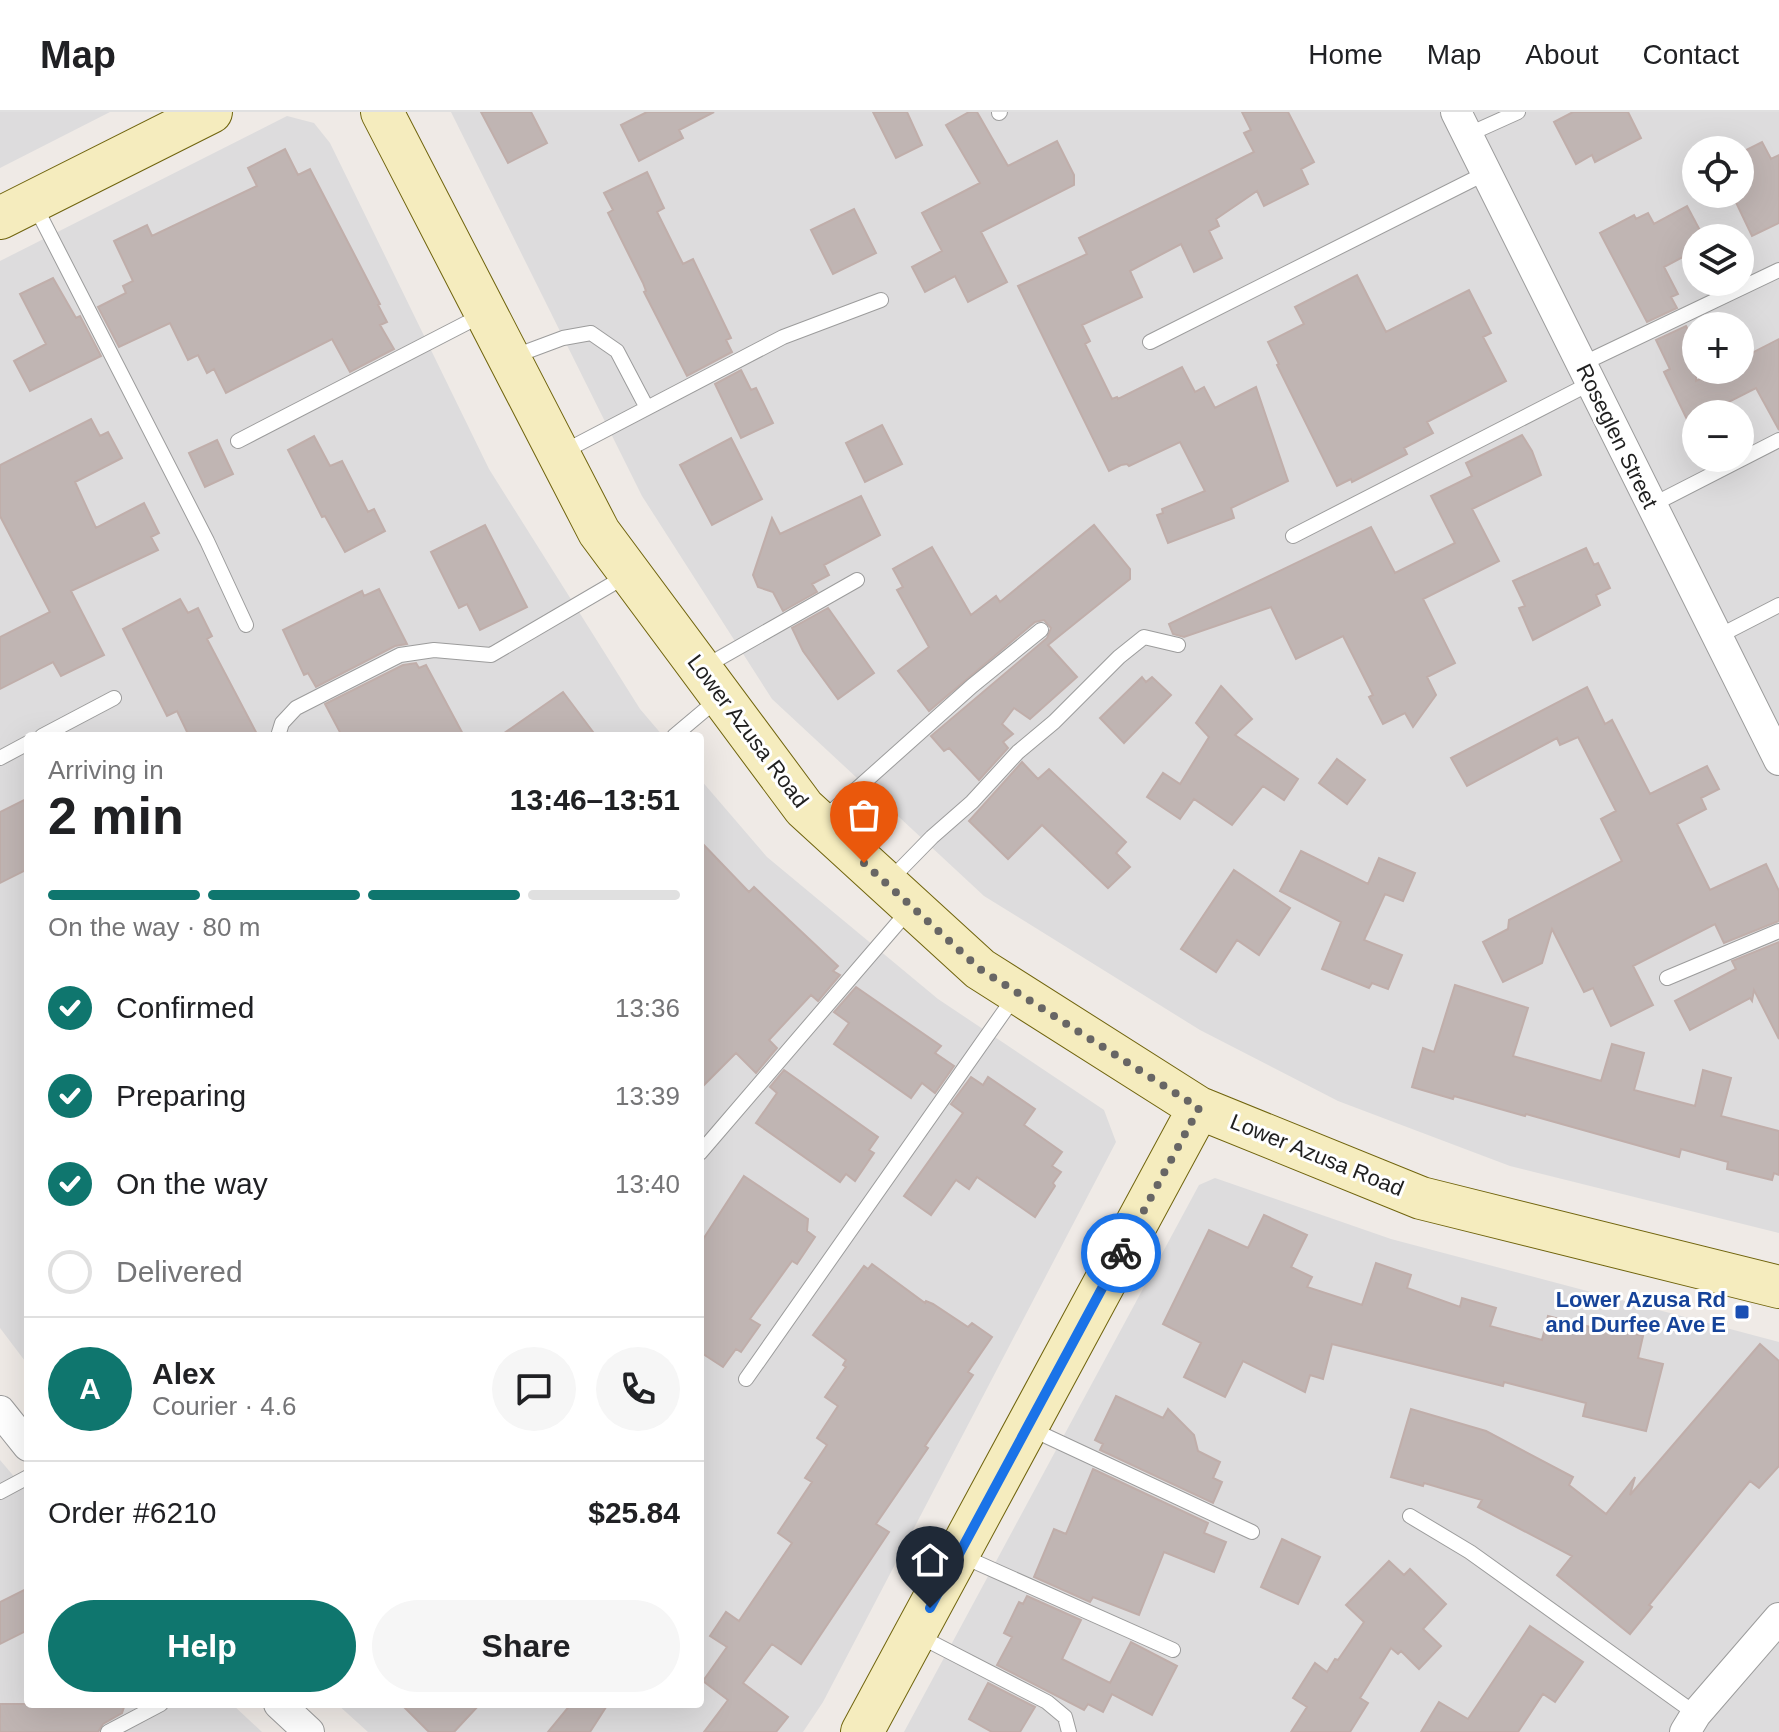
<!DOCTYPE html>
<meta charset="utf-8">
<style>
body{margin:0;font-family:Arial,sans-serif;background:#f6f6f6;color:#202124;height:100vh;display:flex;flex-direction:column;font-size:30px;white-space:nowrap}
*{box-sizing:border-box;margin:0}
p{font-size:26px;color:#757577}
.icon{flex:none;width:44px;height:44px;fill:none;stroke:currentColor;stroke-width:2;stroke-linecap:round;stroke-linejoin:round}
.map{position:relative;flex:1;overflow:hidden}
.details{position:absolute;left:24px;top:620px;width:680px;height:976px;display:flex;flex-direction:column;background:#fff;border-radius:8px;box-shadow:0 8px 32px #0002}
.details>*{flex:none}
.fabs{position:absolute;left:1682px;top:24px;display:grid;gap:16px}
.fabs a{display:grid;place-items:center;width:72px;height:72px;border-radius:50%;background:#fff;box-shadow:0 8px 32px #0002;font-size:40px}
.pin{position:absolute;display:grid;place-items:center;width:68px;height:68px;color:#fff;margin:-82px -34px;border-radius:50% 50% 50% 0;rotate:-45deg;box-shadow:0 0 8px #0007}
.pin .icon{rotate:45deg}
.courier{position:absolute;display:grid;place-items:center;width:80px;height:80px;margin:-40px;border:6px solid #1a73e8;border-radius:50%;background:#fff;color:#222;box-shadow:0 2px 10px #0007}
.head em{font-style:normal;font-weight:700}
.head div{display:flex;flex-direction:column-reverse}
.head{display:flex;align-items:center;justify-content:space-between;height:136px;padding:0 24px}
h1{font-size:52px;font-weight:700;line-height:60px}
.bar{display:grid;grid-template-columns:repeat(4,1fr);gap:12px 8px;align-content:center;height:96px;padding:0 24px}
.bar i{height:10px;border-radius:6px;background:#e0e0e0}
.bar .active{background:#0f766e}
.bar p{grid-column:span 4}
.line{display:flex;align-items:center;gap:20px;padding:0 24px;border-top:2px solid #e0e0e0}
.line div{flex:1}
.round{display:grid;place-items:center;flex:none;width:84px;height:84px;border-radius:42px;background:#f6f6f6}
ol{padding:0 24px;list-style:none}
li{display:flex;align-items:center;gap:24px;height:88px}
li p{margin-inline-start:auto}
li .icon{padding:8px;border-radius:50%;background:#0f766e;color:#fff;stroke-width:4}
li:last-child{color:#757577}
li i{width:44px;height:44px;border:4px solid #e0e0e0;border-radius:50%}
.primary-button{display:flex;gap:16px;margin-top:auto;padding:16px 24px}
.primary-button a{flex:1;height:92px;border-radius:48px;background:#0f766e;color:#fff;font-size:32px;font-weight:700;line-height:92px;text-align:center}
.primary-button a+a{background:#f6f6f6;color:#202124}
header{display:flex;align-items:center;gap:48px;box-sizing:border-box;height:112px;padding:0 40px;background:#fff;border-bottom:2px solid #e0e0e0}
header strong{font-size:38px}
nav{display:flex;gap:44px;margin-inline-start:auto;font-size:28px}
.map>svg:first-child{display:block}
.residential{fill:#dddcdd;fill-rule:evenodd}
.building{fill:#c0b5b3;stroke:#c0aeaa;stroke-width:2}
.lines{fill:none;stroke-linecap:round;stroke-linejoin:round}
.lane-casing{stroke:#9c9c9c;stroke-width:16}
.street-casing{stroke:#9c9c9c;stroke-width:32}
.secondary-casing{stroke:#70640d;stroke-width:44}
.lane{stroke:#fff;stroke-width:14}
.street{stroke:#fff;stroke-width:30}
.secondary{stroke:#f5ecbe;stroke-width:42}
.done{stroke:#686665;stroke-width:8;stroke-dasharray:0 14.4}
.route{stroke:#1a73e8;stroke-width:10}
.transit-dot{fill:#1a4fb4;stroke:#fff;stroke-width:3}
.labels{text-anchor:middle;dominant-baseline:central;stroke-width:6;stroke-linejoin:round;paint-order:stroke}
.street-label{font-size:22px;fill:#1f1f1f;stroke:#fff}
.transit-label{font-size:22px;font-weight:bold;fill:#164399;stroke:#fff;text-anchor:end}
</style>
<header>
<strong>Map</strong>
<nav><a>Home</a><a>Map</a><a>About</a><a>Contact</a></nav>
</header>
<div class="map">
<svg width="1779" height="1620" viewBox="0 0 1779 1620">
<rect width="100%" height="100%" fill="#efeae6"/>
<path class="residential" d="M0,0H110L0,56Z
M451,0H1779V1121L1510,1054L1338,989L1200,918L984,784L772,587L642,384ZM1696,38H1740V82H1696ZM1696,126H1740V170H1696ZM1696,214H1740V258H1696ZM1696,302H1740V346H1696Z
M287,4L314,11L330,31L489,357L640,597L663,624H28V1253L0,1216V149Z
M700,667L767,745L938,887L1104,998L1116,1030L823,1590L803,1620H368L337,1592H700Z
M1215,1066L1391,1127L1779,1230V1620H904L1199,1073Z
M0,1348L28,1381V1592H232L262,1620H0Z"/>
<path class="building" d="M481,0H531L547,31L508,51Z
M647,0H714L679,18L683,26L639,49L621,13Z
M873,0H907L922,33L896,46Z
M969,0H977L1008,54L1057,29L1074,63V73L981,120L1007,170L968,190L955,164L925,180L912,155L942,139L922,101L980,71L946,13Z
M1242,0H1288L1314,50L1301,57L1308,72L1264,94L1257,79L1216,107L1219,114L1209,119L1222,146L1194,160L1181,132L1130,159L1142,185L1082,213L1090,229L1085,232L1112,287L1117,285L1118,287L1182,255L1195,280L1204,275L1215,296L1256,275L1288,369L1231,396L1234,406L1168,431L1157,403L1163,401L1162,397L1205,379L1180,330L1129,354L1127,352L1121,353L1109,359L1018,174L1087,142L1079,126L1254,40L1244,21L1251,18Z
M1573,0H1628L1641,26L1595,50L1592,43L1576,52L1554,10Z
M1762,30L1771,47L1779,43V111L1752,124L1732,82H1740V41Z
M285,37L298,63L310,57L380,192L378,193L387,210L380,213L394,237L350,260L332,227L226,281L214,257L207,261L198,243L188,248L170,211L119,235L98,195L126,181L123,174L133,169L114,129L147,113L152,124L257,74L248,56Z
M647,60L664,96L657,100L683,152L693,147L731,226L726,228L732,240L687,264L644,180L646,179L643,171L608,101L613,98L604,81Z
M1687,94L1704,126H1696V138L1664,155L1678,182L1671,185L1677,196L1647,210L1600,121L1634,103L1636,107L1648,101L1654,112Z
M854,97L876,141L833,162L811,118Z
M1357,163L1386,220L1469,178L1491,221L1483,225L1506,269L1427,310L1433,321L1404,336L1407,342L1352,370L1351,367L1337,374L1277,253L1279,252L1268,230L1304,212L1295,195Z
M53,166L76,206L80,204L101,244L30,279L14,249L46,232L20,182Z
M1686,214L1696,235V269L1718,258H1740V247L1779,227V318L1756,276L1705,302H1696V326L1664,260L1670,257L1656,228Z
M741,258L751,278L756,276L773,311L741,326L715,272Z
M91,307L100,324L108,320L122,346L75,370L96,416L144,391L159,421L151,425L158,438L71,479L104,543L61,564L53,550L0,577V525L50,500L0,404V353Z
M882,313L902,352L865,370L846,331Z
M1522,323L1532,339L1541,363L1472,397L1499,449L1423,487L1455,551L1427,565L1436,583L1413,615L1405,601L1383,612L1369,585L1373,583L1343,524L1296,547L1271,495L1184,525L1173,522L1169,512L1371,415L1395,461L1455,431L1431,384L1472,364L1466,351Z
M314,324L330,354L342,349L368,400L374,397L385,419L345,440L325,404L322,405L288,338Z
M731,326L762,387L712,413L680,353Z
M217,328L233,362L205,375L189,341Z
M861,384L880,423L824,453L829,463L812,472L817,480L783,499L773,480L758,475L753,463L772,406L780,422Z
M485,413L527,495L480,518L467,492L459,496L431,440Z
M1094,413L1130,457V467L1048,533L1077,565L1030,607L1014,596L1002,612L1013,622L1003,630L1008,636L979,668L949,636L944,639L931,624L1047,526L1051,516L1044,508L1035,510L929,599L898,559L929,535L897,478L903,475L893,457L932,435L971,503L996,484L1000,490Z
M1586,436L1594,453L1598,451L1610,476L1596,483L1600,493L1533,528L1519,496L1525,494L1513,469Z
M379,477L407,532L395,534L316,575L308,561L304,563L283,518L362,479L364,484Z
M180,487L188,501L198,496L212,524L207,527L258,624H189L177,599L167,604L123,517Z
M828,496L874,561L838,587L803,539L792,516Z
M416,551L419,556L426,553L464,624H342L325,592L403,553Z
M1142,565L1146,570L1152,565L1171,583L1124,631L1100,606Z
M1221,574L1252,607L1235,623L1298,667L1284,688L1263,674L1232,713L1194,687L1180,707L1147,685L1163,661L1180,672L1209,625L1196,611Z
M1587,575L1605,612L1612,608L1650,682L1707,654L1719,677L1701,686L1706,697L1677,712L1710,778L1766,752L1779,779V809L1724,831L1715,812L1633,854L1653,893L1611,914L1593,876L1584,880L1552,817L1542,851L1503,870L1483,830L1508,817L1509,808L1622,749L1601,707L1616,699L1578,625L1560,633L1557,626L1467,674L1451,646Z
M563,580L596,624H500Z
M1337,647L1365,668L1347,692L1319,671Z
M1022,650L1038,667L1049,657L1126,730L1116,741L1130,755L1108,776L1042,713L1008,747L969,709Z
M28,686V757L0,771V700Z
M700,729L749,780L754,775L838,854L833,859L840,863L818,889L811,883L769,928L777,936L756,961L736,941L700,977Z
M1301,739L1368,772L1379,746L1415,761L1403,789L1385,782L1364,828L1402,843L1388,877L1372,871L1369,876L1322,857L1341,810L1280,779Z
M1234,758L1290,796L1259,843L1237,828L1216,860L1181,837Z
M1779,830V927L1754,878L1752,889L1750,886L1690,918L1675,889L1736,857L1732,849Z
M1455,873L1528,896L1513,944L1601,969L1612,932L1644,941L1634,978L1695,994L1703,958L1731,966L1721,1004L1779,1019V1063L1774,1061L1772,1068L1727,1057L1728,1050L1681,1037L1679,1045L1526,1002L1525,1004L1454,984L1453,987L1412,975L1423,936L1434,940Z
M856,875L941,934L935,941L954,954L935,981L922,971L911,986L834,932L849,911L834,900Z
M784,958L878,1025L869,1038L874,1041L855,1069L846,1062L840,1070L756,1011L777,981L770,975Z
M971,965L983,973L988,965L1035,997L1024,1013L1062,1040L1052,1054L1061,1060L1053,1071L1055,1074L1035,1105L977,1065L969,1077L956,1068L931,1103L904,1084L963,1001L951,992Z
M744,1064L808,1107L807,1119L815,1125L797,1152L792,1149L750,1207L760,1213L741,1240L736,1237L723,1255L700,1240V1132Z
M1264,1103L1307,1123L1291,1155L1312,1165L1307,1175L1362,1193L1376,1151L1411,1163L1407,1176L1460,1195L1462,1186L1496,1196L1490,1214L1542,1228L1548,1204L1602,1218L1603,1214L1643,1224L1638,1246L1663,1252L1646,1319L1583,1304L1586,1291L1504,1270L1503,1274L1332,1232L1323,1267L1310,1263L1305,1280L1243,1249L1225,1285L1184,1265L1201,1231L1163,1212L1209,1118L1248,1136Z
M872,1152L925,1191L926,1189L933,1192L968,1215L972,1211L992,1225L968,1260L973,1263L925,1334L928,1336L876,1412L889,1420L801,1552L772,1532L743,1571L788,1605L776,1620H704L728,1588L703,1569L727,1535L710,1524L726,1500L739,1509L792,1431L778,1421L812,1370L805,1366L827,1333L817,1326L838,1294L825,1285L846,1255L843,1253L846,1248L813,1223L864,1154L868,1157Z
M1760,1232L1779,1249V1354L1759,1376L1750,1369L1649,1493L1652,1495L1630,1522L1557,1463L1572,1444L1478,1395L1482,1388L1424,1371L1423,1374L1391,1365L1411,1297L1486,1319L1573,1365L1569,1373L1606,1402L1635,1365L1630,1383Z
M1116,1284L1163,1306L1168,1297L1194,1323L1198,1339L1220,1350L1213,1366L1222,1370L1213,1391L1100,1338L1103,1332L1095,1328Z
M1093,1357L1208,1411L1204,1421L1226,1430L1214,1460L1164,1440L1139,1503L1093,1485L1090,1490L1034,1465L1054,1417L1066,1422Z
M1282,1427L1320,1445L1298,1492L1261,1475Z
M1389,1449L1404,1463L1410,1457L1446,1492L1423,1517L1441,1534L1419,1557L1401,1539L1398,1542L1391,1536L1360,1586L1368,1591L1350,1620H1291L1307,1595L1293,1586L1315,1551L1327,1560L1335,1547L1338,1548L1364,1510L1346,1493Z
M28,1476V1518L0,1532V1490Z
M1027,1484L1081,1508L1062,1547L1110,1571L1131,1530L1177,1554L1152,1603L1112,1582L1103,1600L1088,1592L1084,1598L997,1553L1012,1525L1004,1521L1019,1490L1023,1492Z
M1530,1514L1583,1550L1555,1590L1543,1582L1518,1620H1421L1439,1590L1468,1607Z
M988,1571L1035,1595L1020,1620H992L969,1607Z
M0,1592H125L122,1601L103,1612L98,1620H0Z
M401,1592H480L454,1620H429Z
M571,1592H608L590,1620H548Z"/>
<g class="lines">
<defs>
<path id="lane" d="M999,1L1000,0
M1467,23L1518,0
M35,94L207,429L246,513
M1150,230L1486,61
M512,245L563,226L591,221L617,239L647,296
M1582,252L1779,158
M238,329L482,203
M563,340L783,225L881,188
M1652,393L1779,328
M1293,424L1591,271
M1717,525L1779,493
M704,555L857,468
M42,624L114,586
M278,624L282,611L296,596L400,543L434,538L491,543L626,464
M674,624L718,587
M0,646L28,631
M822,708L972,574L1041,518
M889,769L932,725L972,690L1018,640L1054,610L1119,545L1144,525L1178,533
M1667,866L1779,819
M700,1041L909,798
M746,1267L1015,884
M1031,1317L1252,1420
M0,1380L28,1365
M1410,1404L1470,1440L1696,1602
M962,1444L1173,1538
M919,1524L1047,1590L1065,1605L1069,1620
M108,1620L161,1592"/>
<path id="street" d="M1456,0L1779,648
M0,1299L28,1334
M279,1592L309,1620
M1685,1620L1696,1602L1779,1506"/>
<path id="secondary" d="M382,0L599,420L804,696L980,857L1199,996L1421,1086L1779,1175
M0,106L211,0
M862,1620L1199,996"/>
</defs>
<use href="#lane" class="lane-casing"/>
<use href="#street" class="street-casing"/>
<use href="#secondary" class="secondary-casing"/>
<use href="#lane" class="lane"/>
<use href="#street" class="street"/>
<use href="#secondary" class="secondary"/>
</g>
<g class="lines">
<path class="done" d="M864,751L980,857L1199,996L1121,1141"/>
<path class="route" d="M930,1496L1121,1141"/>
</g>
<rect class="transit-dot" x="1734" y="1192" width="16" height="16" rx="4"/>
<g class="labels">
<g class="street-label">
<text transform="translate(1617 324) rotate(64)">Roseglen Street</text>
<text transform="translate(748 619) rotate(53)">Lower Azusa Road</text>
<text transform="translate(1317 1043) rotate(22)">Lower Azusa Road</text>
</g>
<g class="transit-label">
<text x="1726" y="1187">Lower Azusa Rd<tspan x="1726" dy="25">and Durfee Ave E</tspan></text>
</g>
</g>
</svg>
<div class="fabs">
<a><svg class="icon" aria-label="locate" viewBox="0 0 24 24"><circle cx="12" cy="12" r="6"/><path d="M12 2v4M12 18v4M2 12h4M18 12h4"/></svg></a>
<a><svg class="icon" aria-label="layers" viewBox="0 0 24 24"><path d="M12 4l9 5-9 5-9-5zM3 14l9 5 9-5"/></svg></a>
<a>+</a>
<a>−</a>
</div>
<div class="pin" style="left:864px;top:751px;background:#ea580c"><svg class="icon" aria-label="bag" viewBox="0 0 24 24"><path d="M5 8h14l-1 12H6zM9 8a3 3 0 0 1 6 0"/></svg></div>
<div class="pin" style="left:930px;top:1496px;background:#1f2937"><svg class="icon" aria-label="home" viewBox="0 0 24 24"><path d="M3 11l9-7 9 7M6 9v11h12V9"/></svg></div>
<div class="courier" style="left:1121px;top:1141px"><svg class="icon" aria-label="bike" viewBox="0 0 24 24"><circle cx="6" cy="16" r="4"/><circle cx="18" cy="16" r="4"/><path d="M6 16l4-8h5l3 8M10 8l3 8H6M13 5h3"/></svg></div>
<section class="details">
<div class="head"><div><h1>2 min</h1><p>Arriving in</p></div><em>13:46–13:51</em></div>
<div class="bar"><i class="active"></i><i class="active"></i><i class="active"></i><i></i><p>On the way · 80 m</p></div>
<ol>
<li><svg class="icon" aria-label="check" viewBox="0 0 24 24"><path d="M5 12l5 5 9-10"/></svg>Confirmed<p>13:36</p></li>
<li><svg class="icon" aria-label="check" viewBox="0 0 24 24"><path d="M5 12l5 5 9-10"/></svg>Preparing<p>13:39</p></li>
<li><svg class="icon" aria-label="check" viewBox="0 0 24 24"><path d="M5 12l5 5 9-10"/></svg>On the way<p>13:40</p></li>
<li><i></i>Delivered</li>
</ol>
<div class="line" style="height:144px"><b class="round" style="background:#0f766e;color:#fff">A</b><div><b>Alex</b><p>Courier · 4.6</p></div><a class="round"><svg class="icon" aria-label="chat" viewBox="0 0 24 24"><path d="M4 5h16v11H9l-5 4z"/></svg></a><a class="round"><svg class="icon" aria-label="phone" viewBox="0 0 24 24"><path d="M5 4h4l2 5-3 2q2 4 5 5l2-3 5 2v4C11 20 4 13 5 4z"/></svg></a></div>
<div class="line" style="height:104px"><div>Order #6210</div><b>$25.84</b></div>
<div class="primary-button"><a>Help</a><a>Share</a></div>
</section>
</div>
